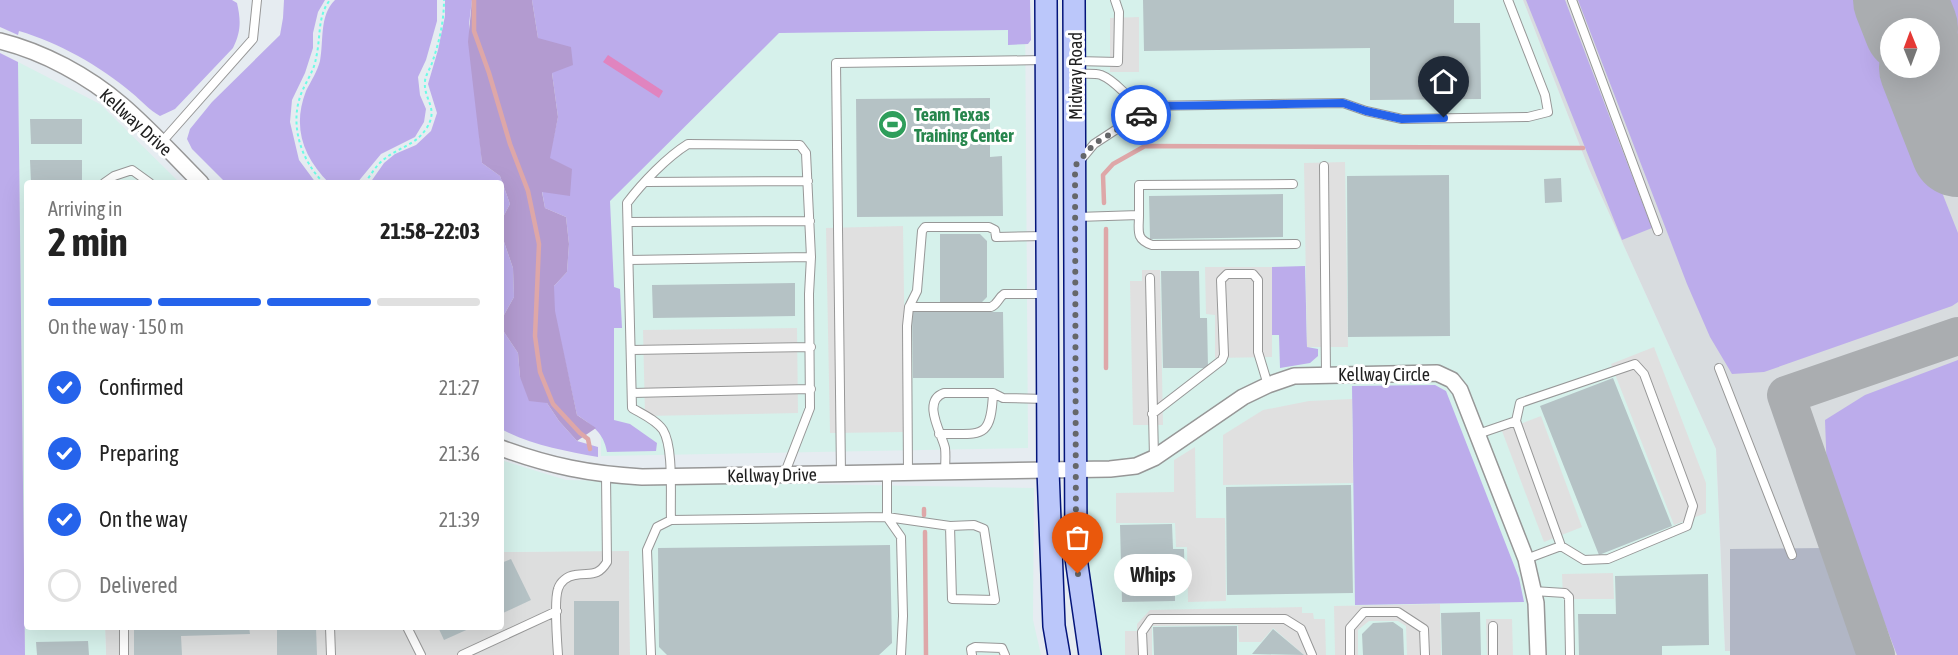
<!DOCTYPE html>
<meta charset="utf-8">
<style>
body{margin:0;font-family:"Asap Condensed",sans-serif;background:#f6f6f6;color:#222;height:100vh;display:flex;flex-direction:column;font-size:22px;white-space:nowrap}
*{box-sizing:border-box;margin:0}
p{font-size:20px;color:#767676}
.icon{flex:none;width:33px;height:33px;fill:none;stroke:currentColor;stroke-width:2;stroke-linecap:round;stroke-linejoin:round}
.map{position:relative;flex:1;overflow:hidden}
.panel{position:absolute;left:24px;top:180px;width:480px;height:450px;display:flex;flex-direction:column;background:#fff;border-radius:6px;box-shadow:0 6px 24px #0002}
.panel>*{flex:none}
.needle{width:39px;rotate:359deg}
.tools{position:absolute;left:1880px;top:18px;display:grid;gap:12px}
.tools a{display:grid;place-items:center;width:60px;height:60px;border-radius:50%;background:#fff;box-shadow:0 6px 24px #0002;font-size:30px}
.pin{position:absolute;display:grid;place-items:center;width:51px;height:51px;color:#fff;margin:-62px -26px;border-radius:50% 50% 50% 0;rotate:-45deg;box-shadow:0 0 6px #0007}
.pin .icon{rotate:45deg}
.courier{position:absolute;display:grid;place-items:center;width:60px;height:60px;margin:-30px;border:4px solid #2563eb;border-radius:50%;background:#fff;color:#222;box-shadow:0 2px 8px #0007}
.bubble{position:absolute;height:42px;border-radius:21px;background:#fff;box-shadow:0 6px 24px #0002;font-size:20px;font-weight:700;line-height:42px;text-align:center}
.summary em{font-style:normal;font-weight:700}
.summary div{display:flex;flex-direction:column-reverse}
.summary{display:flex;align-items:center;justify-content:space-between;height:102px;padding:0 24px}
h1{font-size:39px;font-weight:700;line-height:45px}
.bar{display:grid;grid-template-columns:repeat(4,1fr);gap:9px 6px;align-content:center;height:72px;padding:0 24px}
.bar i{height:8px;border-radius:4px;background:#e0e0e0}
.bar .selected{background:#2563eb}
.bar p{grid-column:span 4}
ol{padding:0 24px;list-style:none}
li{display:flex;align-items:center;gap:18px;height:66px}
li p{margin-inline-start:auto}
li .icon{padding:6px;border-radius:50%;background:#2563eb;color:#fff;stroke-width:4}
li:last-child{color:#767676}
li i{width:33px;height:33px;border:3px solid #e0e0e0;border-radius:50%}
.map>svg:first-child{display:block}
.residential{fill:#dddede}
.commercial{fill:#d6f1eb}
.airport{fill:#d8dcdf;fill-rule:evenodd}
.construction{fill:#b1b6c5}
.grass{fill:#bcaceb}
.forest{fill:#b39bd0}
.pitch{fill:#e084bf}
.parking{fill:#e0e0e0}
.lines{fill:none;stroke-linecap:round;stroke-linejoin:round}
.stream{stroke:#dea7a8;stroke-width:4.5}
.taxiway{stroke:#aaadb0;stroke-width:38}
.runway{stroke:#aaadb0;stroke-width:94}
.building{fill:#b5c2c5}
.service-casing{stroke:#979797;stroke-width:10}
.minor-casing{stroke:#979797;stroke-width:18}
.secondary-casing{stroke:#04157a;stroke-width:24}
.path{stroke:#6dfbe6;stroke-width:2;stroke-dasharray:3 3;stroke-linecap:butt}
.service{stroke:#fff;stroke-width:8}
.minor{stroke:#fff;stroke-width:15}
.secondary{stroke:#bbc7fa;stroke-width:21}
.done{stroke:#656769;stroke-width:6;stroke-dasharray:0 10.8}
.route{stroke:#2563eb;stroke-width:8}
.labels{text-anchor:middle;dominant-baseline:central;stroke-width:6;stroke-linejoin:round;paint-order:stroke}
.street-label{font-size:18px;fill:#202020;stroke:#fff}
.leisure-label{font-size:18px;font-weight:bold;fill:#27864d;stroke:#fff;text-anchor:start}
</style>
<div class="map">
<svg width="1958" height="655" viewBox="0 0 1958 655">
<rect width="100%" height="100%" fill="#e6ecf1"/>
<path class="residential" d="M629,550L630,655H106L105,627H501V552Z"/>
<path class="commercial" d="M596,0H1025L1028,448L601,456Z
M1084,0H1523L1589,169L1716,449L1725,651H1808V655H1100L1087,551Z
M18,62L100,104L180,183H27V627H105L106,655H25Z
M501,460L566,480L1034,488L1033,620L1041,655H630L629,551L501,552Z"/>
<path class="airport" d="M1523,0H1958V655H1808V651H1725L1716,449L1589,169ZM1890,28H1929V68H1890Z"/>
<path class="construction" d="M1825,548L1859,655H1730V549Z"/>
<path class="grass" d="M0,0H232L237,3C241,20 241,32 233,48L175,109L160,116C149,110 142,101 132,93C99,65 59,43 19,31L18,35L0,27Z
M284,0H325L318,12L313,33V48L305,73L292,100L290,122L299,160L316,183H226L192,149L187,139L190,129L212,102L280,35L283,18Z
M437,0V21L426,60L418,77L420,95L426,109L424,122L415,137L381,154L357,183H329C303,157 292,127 306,91C311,81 317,72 320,61C324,40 319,16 335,0Z
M445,0H472L469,24L482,163L500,176L510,204L502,219V236L513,268L514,297L504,315L502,329L518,353L520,377L547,403L559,421L577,441L598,447V457C565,451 531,445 501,429V183H370L384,163L395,154L416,145L431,131L437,113L428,84L438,50L445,16Z
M532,0H1030L1031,40L1028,44L1008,45V30L779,33L610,201L614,287L620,289L622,328H614V420L630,424L657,443L656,451L607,452C604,433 592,425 577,415L554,311V286L567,272L569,244L566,217L545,208L542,191L570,195L549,158L558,117L552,73L538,38Z
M1526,0H1565L1652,228L1622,240Z
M1578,0H1867L1890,59V68H1893L1958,233V302L1952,306L1764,372L1732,374L1710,337L1687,284Z
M1934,0H1958V62Z
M0,53L18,62L25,655H0Z
M1305,266L1307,347L1318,349V356L1310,363L1280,368L1279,335H1272V267Z
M1958,360V655H1897L1827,474L1825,420L1865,395Z
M1435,385L1446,391L1519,578L1524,602L1355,605L1352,386Z"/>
<path class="forest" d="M472,0H532L538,38L571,47L573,65L552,73L558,117L550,158L572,169L570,196L542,192L545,208L566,217L569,244L567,272L554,286L555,311L577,415L596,428L577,441L559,421L547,403L529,401L520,377L518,353L502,329L504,315L514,297L513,268L502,236V219L510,204L500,176L482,163L468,42Z"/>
<path class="pitch" d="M608,55L663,91L659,98L603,62Z"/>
<path class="parking" d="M1139,17V72H1110V18Z
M1345,162L1348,347H1307L1304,163Z
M903,226L906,432L830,433L826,228Z
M1205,267H1272V357L1215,358V315L1206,314Z
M1142,270H1160L1163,425H1133L1130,281H1142Z
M797,328L798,413L645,416L643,330Z
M1654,347L1706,483V513L1674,525L1611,364Z
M1352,399L1353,483L1223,485V435L1263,410L1309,401Z
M1541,416L1582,527L1544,542L1502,431Z
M1195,447L1196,518H1225L1226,601L1188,602L1187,547H1176L1175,523H1116V493L1174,492V460Z
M1613,573L1614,599H1563L1562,574Z
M1440,604L1441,655H1407L1406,626L1398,621H1369L1358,630V655H1335L1334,606Z
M1302,607V613H1313L1314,619H1325L1326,655H1304L1273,628L1261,642H1239L1238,625L1152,626V655H1125V631H1137V624L1150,610Z
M1486,619H1512L1513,655H1487Z"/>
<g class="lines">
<path class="stream" d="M474,0V31L489,73L510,144L528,191L539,244L535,336L540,372L553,404L580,433L588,439L590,449
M1104,203L1103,175L1113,164L1145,146L1583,148
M1106,368V229
M924,515V509
M925,532L926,655"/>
<path class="taxiway" d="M1876,655L1786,395L1958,336"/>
<path class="runway" d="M1900,0L1911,28
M1926,68L1958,150"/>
</g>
<path class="building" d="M1143,0H1454V23H1480L1481,99L1370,100V48L1144,51Z
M990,98V157L1002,156L1003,216L857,217L856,99Z
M30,119H82V144H31Z
M30,160H82V183H31Z
M1449,175L1450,336L1348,337L1347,176Z
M1561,178L1562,202L1545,203L1544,179Z
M1283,194V237L1150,239L1149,196Z
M940,234H980L987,241V297L981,303H940Z
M1161,271H1199L1200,318H1207L1208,368H1163Z
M795,283V316L653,318L652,285Z
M912,312H1003L1004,378H913Z
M1613,378L1672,526L1599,555L1540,406Z
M1351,485L1353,593L1227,595L1226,487Z
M1172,524L1173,549H1184L1185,589H1175V601L1122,602L1120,525Z
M890,545L892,643L879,655H667L659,647L658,548Z
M511,559L531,600L501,614V563Z
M1708,574L1709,645L1662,646V655H1579L1578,614H1616L1615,576Z
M574,601H619V655H574Z
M1480,612L1481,655H1442L1441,613Z
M1393,622L1403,629L1404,655H1363L1362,634L1373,623Z
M1237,626V655H1154L1153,627Z
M134,627H249L250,634L181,636L182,655H134Z
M277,627H316L317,655H277Z
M438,627H473L444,640Z
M1273,629L1304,655L1252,654Z
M88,641L89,655H37L36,642Z"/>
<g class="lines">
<defs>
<path id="service" d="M1572,0L1658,231
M1076,61L1118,62L1119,12L1115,0
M1077,74C1085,74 1094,73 1101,75C1119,82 1126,100 1144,106L1343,103L1366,111L1402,119L1528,117L1548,112L1545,95L1508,0
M161,143L253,39L257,0
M1079,162L1094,144L1126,123L1156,107
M1324,166L1326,374
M646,182L808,181
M104,183L114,176L132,170L150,183
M1139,215V185L1293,184
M1077,217L1139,215C1139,231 1135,239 1152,245L1296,244
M628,222L810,221
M629,260L811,257
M1150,278L1154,458
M909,307H991C998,304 998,298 1004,294H1046
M631,350L811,347
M1719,368L1792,555
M632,393L811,389
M1152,414L1222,360L1224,355L1221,280L1227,274H1253L1258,280V352L1268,385
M1516,421L1561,546
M939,434C981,433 991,441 993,393
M1478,434L1516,421L1520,403L1635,364L1644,374L1693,506L1687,526L1608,559L1584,560L1561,546L1526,559
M945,472C945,465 946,456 945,448C942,434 921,401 944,393H993L1003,398L1047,399
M887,473V517L950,526L952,599L995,600L984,529L974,525L950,526
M908,473L907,326L909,307L917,291L922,231L925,227H989L995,230L996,237L1046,236
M841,474L836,63L1044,60
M671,520C670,497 674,448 663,430C656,420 642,414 632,408L627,203C642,183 667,157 688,144L800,145L806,153L811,257L809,294L810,408L784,475
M1533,591L1565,593L1569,597L1570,655
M1493,626V655
M124,627V655
M330,627L331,655
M407,627L421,655
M462,655L557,611
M558,655C557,641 554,600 558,589C560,582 567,576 575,575C590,572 597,578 607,562L606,475
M651,655L647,550L657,527L671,520L887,517L901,537L903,616L901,655
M972,655L971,649L975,647L1002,648L1005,655
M1143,655L1142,632L1151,619H1285L1301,629L1312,655
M1350,655V628L1364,612H1398L1424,629L1425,655"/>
<path id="minor" d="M0,41C44,52 88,76 122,105C150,129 175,157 201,183
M501,448C550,466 590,474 642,477L1110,469L1136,466L1154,458L1243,397L1268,385L1294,376L1437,373L1452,380L1460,390L1526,559L1536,603L1538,655"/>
<path id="secondary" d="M1046,0L1048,470L1054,626L1059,655
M1074,0L1076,558L1090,655"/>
</defs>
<use href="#service" class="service-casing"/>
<use href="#minor" class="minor-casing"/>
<use href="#secondary" class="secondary-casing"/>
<path class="path" d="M324,183C302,162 290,127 300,97C304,84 314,72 316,58C321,38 317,16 330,0
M365,183C370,176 375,167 382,161C396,148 415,146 426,129C440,108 423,100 425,81C426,74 430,69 432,63C439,43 444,22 444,0"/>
<use href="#service" class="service"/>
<use href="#minor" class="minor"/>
<use href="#secondary" class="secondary"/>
</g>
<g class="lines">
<path class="done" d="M1078,574L1076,558L1075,166L1094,144L1141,115"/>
<path class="route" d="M1141,115L1158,106L1343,103L1366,111L1402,119L1444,118"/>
</g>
<defs>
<symbol id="stadium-disc" viewBox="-11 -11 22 22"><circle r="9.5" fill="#2e9e5b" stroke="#fff"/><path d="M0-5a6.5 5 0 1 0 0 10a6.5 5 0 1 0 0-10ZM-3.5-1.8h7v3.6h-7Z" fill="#fff"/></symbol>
</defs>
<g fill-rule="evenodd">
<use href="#stadium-disc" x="876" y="108" width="33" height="33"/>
</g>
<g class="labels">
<g class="street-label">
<text transform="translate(1075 76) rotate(-90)">Midway Road</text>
<text transform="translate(136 122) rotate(42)">Kellway Drive</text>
<text x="1384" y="374">Kellway Circle</text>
<text transform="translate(772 475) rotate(-1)">Kellway Drive</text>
</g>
<g class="leisure-label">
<text x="914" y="114">Team Texas<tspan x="914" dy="21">Training Center</tspan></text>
</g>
</g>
</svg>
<div class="tools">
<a><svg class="needle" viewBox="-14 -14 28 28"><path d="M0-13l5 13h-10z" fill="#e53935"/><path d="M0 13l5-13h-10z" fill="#767676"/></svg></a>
</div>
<div class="pin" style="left:1078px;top:574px;background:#ea580c"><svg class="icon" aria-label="bag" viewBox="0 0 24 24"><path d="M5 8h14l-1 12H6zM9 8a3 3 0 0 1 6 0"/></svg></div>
<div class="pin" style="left:1444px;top:118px;background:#1f2937"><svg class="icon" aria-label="home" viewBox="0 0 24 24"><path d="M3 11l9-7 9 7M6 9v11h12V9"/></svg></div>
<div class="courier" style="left:1141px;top:115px"><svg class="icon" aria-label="car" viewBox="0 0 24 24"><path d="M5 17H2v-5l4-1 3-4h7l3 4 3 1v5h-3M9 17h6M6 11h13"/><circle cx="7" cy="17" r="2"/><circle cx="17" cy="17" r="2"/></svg></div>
<div class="bubble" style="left:1114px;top:554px;width:78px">Whips</div>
<section class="panel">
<div class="summary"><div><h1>2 min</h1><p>Arriving in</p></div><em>21:58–22:03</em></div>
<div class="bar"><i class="selected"></i><i class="selected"></i><i class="selected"></i><i></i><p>On the way · 150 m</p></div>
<ol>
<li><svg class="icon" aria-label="check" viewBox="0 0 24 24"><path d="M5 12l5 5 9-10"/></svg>Confirmed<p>21:27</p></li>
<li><svg class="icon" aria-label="check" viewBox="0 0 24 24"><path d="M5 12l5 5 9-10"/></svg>Preparing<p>21:36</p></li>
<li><svg class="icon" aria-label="check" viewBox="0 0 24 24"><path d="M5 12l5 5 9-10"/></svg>On the way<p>21:39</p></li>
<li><i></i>Delivered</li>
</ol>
</section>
</div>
